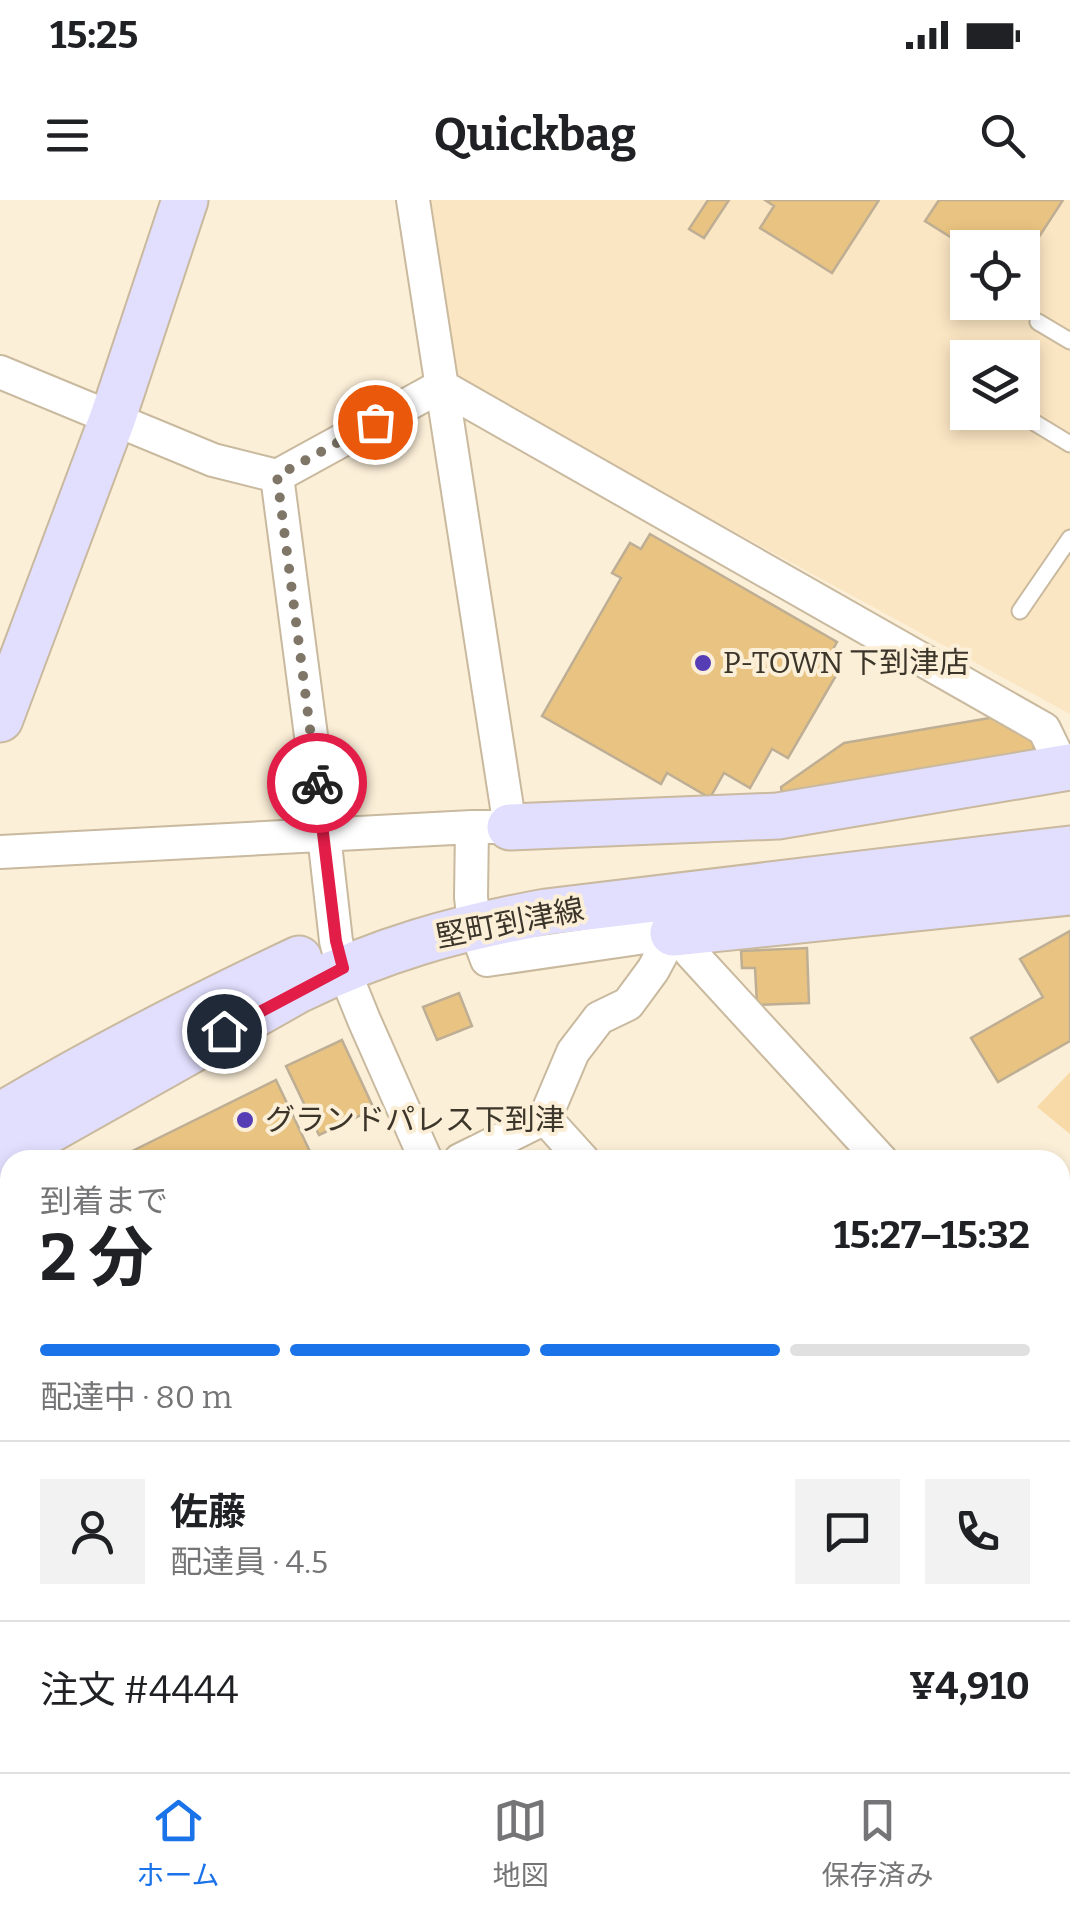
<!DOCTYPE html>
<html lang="ja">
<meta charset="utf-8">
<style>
body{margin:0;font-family:Bitter,"Noto Sans JP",serif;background:#f2f2f2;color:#202124;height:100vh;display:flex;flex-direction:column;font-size:38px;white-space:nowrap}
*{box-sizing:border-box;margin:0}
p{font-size:32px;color:#757577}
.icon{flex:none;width:55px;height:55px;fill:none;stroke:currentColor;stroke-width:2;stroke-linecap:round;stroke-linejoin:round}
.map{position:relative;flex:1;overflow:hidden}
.details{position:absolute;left:0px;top:950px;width:1070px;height:622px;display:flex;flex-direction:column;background:#fff;border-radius:30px 30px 0 0;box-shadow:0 5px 15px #0003}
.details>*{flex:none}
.fabs{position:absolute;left:950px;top:30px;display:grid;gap:20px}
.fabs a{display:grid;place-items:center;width:90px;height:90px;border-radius:0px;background:#fff;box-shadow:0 5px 15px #0003;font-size:50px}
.pin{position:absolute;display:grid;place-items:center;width:85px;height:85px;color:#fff;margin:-42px;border:5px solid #fff;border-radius:50%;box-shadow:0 2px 10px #0007}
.courier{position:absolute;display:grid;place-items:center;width:100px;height:100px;margin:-50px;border:8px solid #e11d48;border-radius:50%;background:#fff;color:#222;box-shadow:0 2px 12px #0007}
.headline em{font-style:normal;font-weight:700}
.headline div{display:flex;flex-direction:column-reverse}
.headline{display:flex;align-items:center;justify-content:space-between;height:170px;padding:0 40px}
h1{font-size:65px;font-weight:700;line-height:75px}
.bar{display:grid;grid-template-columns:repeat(4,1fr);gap:15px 10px;align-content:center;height:120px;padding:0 40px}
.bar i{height:12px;border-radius:8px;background:#e0e0e0}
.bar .on{background:#1a73e8}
.bar p{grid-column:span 4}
.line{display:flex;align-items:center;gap:25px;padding:0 40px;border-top:2px solid #e0e0e0}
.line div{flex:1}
.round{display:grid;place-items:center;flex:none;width:105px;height:105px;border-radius:0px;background:#f2f2f2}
.status{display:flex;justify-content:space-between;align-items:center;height:70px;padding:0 50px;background:#fff;direction:ltr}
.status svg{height:28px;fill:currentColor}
header{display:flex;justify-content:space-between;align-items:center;height:130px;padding:0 40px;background:#fff;font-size:45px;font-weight:700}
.dock{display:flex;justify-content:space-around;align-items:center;height:140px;border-top:2px solid #e0e0e0;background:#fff;font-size:28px;color:#757577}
.dock a{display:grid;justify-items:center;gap:5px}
.dock .on{color:#1a73e8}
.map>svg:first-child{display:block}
.built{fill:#fbe6c3;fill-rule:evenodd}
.green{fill:#f8daa8}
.building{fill:#e9c381;stroke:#beae94;stroke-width:2.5}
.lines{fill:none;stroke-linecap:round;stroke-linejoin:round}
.lane-casing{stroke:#c9b99e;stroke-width:19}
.street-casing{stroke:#c9b99e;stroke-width:36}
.secondary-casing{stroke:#c9b99e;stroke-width:49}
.lane{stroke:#fff;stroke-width:15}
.street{stroke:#fff;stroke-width:32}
.secondary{stroke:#e2dffe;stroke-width:45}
.done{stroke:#7f7667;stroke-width:10;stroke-dasharray:0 18}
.route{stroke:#e11d48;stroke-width:12}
.poi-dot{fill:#563db5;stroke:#fcefd8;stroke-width:4}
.labels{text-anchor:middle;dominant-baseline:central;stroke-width:8;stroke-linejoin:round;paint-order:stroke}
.poi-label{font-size:30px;fill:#3c352a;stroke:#fcefd8;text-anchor:start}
.street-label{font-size:30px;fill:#3c352a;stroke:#fcefd8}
</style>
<div class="status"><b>15:25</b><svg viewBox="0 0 49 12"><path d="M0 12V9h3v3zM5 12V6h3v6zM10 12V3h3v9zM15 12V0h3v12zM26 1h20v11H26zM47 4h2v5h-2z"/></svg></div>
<header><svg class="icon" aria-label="menu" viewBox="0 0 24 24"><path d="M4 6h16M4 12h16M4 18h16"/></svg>Quickbag<svg class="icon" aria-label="search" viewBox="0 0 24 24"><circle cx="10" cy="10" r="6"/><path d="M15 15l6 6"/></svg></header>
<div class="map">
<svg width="1070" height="1572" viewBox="0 0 1070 1572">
<rect width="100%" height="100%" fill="#fcefd8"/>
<path class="built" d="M426,0H1070V514L455,180ZM968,48H1022V102H968ZM968,158H1022V212H968Z
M0,1028L10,1049V1425L0,1429Z"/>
<path class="green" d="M1070,872V934L1037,907Z"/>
<path class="building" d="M708,0H729L704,38L689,29Z
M765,0H879L832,73L760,28L774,6Z
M939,0H1063L1022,63V48H968L925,21Z
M650,334L837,442L827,460L841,467L788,558L772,549L750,588L724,573L710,598L667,573L661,584L542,516L621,378L612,373L630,343L641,349Z
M995,517L1033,537L1034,551L782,594L781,587L844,543Z
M1070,731V841L998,882L971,838L1043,797L1020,759Z
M807,748L809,803L757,805L755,768H742L741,751Z
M459,793L472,826L437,840L423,807Z
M342,840L374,909L319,935L286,866Z
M276,880L314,960H114Z"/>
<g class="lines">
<defs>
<path id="lane" d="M1038,122L1070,141
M1017,212L1070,244
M1020,411L1070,338
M1000,1572V1562"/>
<path id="street" d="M413,0L510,627H472L471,697L474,725L487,760L673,733
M0,172L213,260L277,276L441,186
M441,186L1044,529L1063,568
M277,276L324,635L336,741L343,768L364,820L426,960
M0,652L472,627
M686,732L691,753L881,960
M545,918L583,960
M460,960L545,918L573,852L599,818L628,804L653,770L673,733
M1060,1044L1070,1048
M1060,1524L1070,1522
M0,1546L12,1572"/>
<path id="secondary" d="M0,519L113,217L185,0
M510,627L778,616L1070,567
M673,733L1070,692
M0,916C97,858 197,807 299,759
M0,958L298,790C382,749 454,729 546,712L1070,649
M1060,1191L1070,1175
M0,1448L10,1444
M307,1562L311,1572
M821,1572L827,1562"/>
</defs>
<use href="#lane" class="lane-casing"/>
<use href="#street" class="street-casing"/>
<use href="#secondary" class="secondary-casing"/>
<use href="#lane" class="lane"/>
<use href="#street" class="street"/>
<use href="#secondary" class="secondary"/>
</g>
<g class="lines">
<path class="done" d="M317,583L277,276L375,222"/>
<path class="route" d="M224,831L343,768L336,741L317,583"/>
</g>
<g class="poi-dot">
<circle cx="703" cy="463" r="10"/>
<circle cx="245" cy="920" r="10"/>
</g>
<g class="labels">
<g class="poi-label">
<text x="723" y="463">P-TOWN 下到津店</text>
<text x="265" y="920">グランドパレス下到津</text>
</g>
<g class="street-label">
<text transform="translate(510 723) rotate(-11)">堅町到津線</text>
</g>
</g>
</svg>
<div class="fabs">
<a><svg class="icon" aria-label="locate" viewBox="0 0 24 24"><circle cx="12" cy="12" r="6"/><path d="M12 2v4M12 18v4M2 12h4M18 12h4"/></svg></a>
<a><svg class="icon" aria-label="layers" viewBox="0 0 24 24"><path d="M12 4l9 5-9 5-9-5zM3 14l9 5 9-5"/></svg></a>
</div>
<div class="pin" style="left:375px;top:222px;background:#ea580c"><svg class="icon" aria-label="bag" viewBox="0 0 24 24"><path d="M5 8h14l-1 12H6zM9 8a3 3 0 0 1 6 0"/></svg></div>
<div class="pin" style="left:224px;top:831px;background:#1f2937"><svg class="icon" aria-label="home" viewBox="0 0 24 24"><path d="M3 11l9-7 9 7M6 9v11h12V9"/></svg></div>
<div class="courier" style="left:317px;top:583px"><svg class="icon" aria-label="bike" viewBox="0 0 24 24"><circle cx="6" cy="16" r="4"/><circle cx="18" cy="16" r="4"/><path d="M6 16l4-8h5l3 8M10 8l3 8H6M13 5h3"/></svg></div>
<section class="details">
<div class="headline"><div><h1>2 分</h1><p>到着まで</p></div><em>15:27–15:32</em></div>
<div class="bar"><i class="on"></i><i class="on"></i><i class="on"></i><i></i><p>配達中 · 80 m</p></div>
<div class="line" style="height:180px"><a class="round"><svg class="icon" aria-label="person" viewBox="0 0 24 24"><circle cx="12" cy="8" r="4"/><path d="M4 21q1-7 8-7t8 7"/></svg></a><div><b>佐藤</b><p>配達員 · 4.5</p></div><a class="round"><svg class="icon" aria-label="chat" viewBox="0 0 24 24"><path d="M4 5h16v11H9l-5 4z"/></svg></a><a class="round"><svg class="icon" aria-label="phone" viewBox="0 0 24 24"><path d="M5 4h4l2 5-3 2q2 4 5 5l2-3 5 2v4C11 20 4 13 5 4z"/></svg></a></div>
<div class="line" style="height:130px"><div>注文 #4444</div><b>¥4,910</b></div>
</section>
</div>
<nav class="dock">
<a class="on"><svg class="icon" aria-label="home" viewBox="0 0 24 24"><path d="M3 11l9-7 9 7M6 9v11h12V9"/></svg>ホーム</a>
<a><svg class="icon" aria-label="map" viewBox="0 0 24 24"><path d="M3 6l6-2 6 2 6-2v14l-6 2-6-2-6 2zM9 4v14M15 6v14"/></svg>地図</a>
<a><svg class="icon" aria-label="saved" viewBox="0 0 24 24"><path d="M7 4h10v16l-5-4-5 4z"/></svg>保存済み</a>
</nav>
